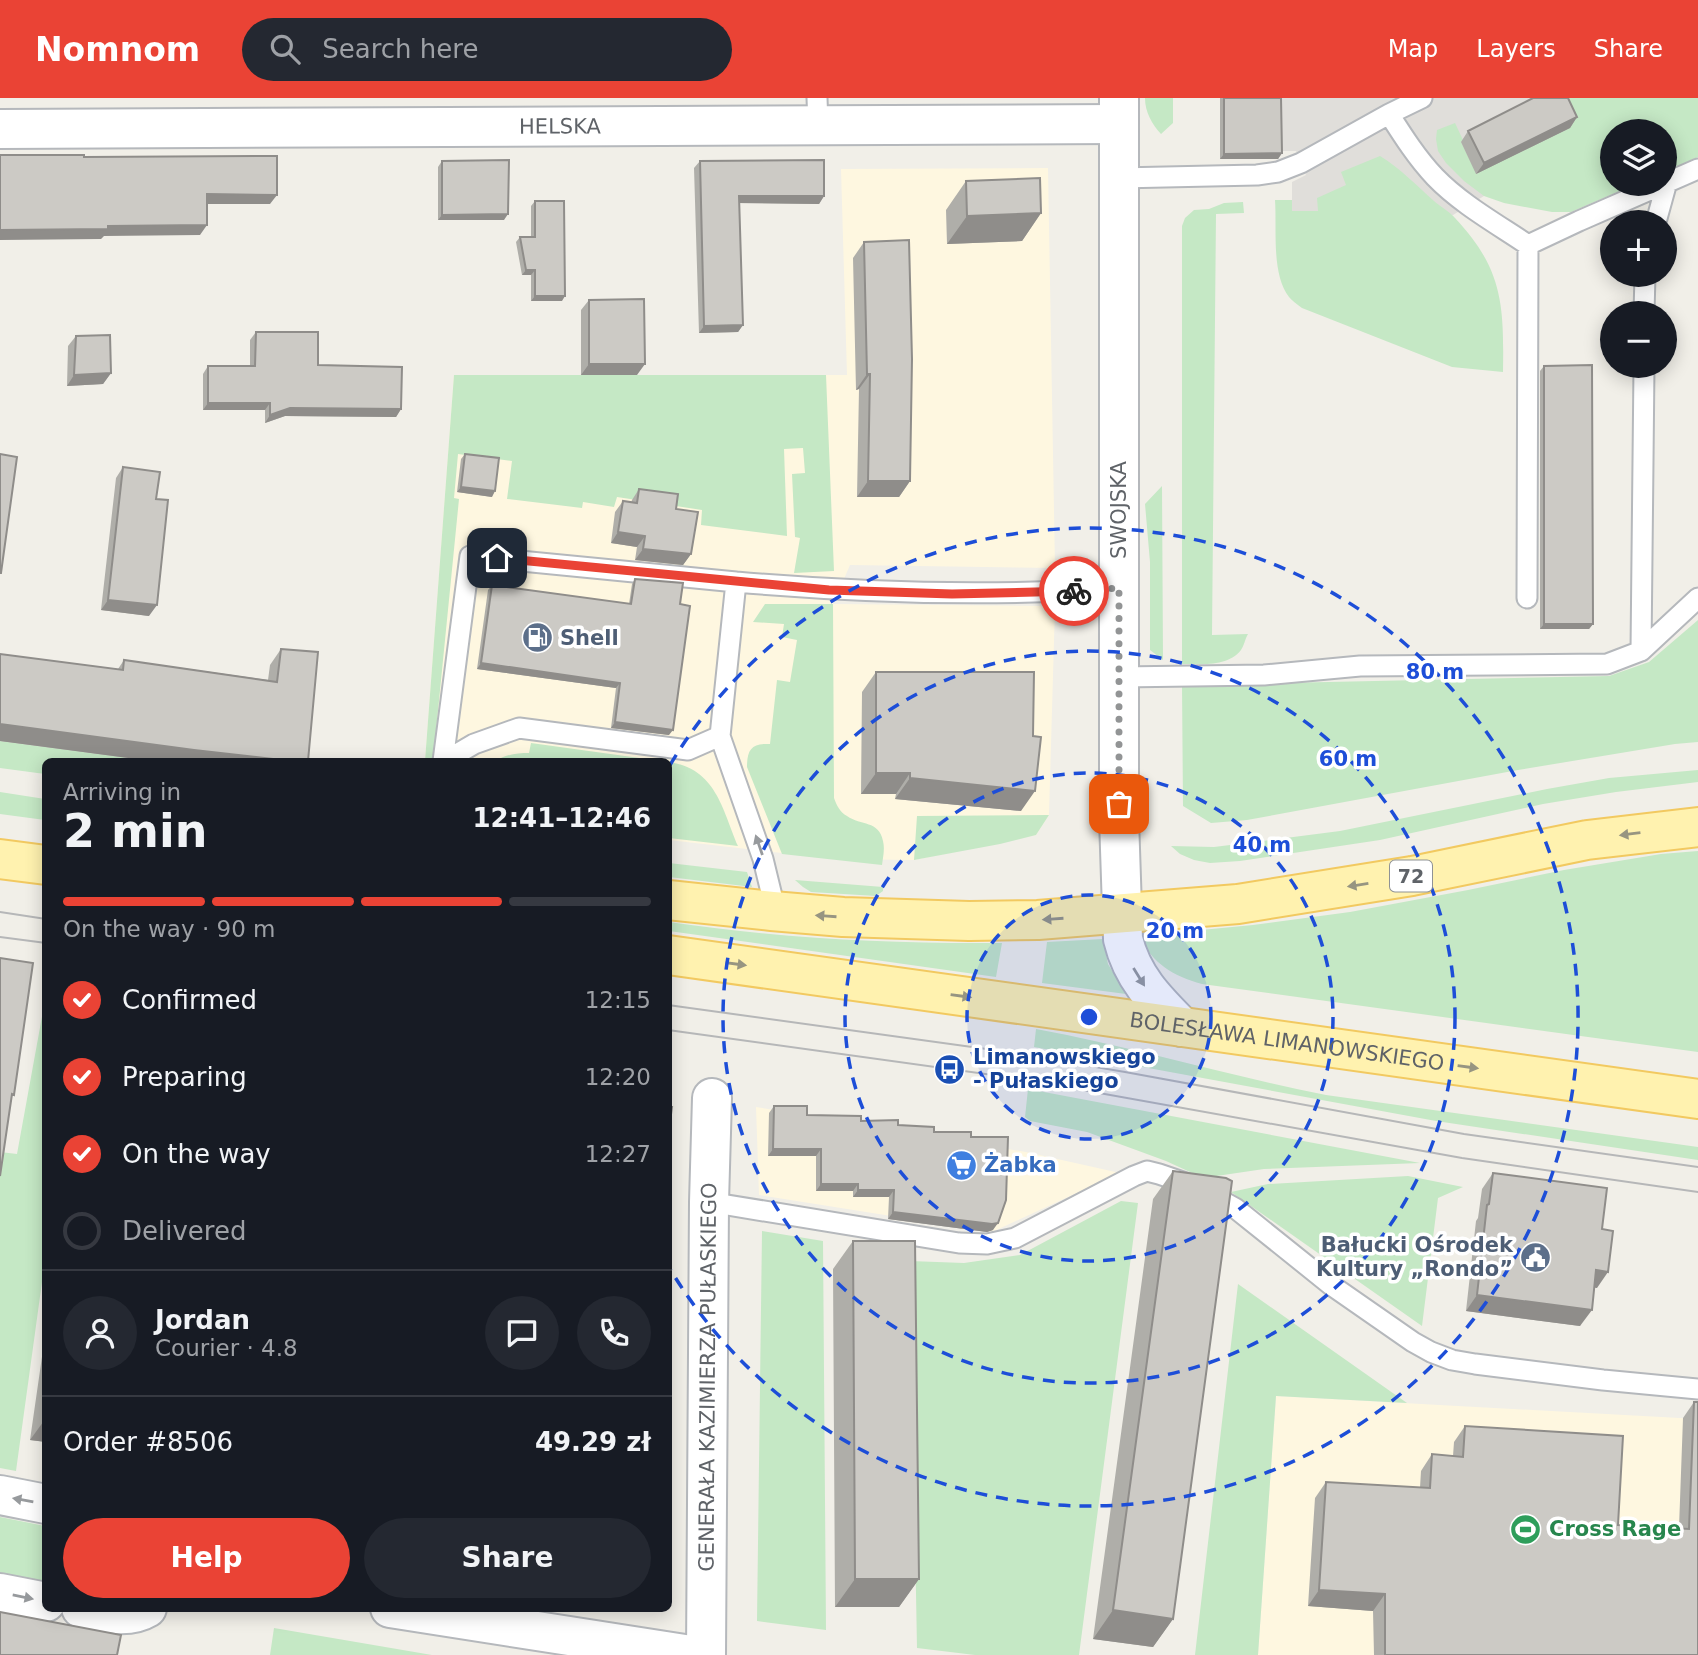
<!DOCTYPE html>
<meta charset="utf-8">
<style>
body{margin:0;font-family:"DejaVu Sans",sans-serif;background:#242831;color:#f1f3f6;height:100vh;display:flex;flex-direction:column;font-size:26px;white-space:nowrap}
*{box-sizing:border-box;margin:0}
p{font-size:23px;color:#9ea1a6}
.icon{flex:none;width:38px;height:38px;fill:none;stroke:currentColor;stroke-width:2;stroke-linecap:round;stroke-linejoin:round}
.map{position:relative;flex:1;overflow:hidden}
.panel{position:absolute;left:42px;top:660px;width:630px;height:854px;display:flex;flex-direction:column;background:#171b24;border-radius:10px;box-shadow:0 4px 18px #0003}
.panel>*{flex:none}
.buttons{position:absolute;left:1600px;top:21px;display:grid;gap:14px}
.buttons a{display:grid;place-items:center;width:77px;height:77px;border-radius:50%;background:#171b24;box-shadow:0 4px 18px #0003;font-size:35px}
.pin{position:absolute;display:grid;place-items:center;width:60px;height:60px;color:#fff;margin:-30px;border-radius:14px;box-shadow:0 4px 10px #0006}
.courier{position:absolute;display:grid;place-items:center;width:70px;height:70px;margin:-35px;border:5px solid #ea4335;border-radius:50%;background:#fff;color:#222;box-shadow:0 2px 9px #0007}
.overview em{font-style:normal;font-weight:700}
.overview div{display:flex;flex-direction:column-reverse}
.overview{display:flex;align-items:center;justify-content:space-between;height:119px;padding:0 21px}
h1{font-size:46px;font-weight:700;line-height:52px}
.bar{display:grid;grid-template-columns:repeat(4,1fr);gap:10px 7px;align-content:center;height:84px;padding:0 21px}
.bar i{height:9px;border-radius:5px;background:#363941}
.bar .current{background:#ea4335}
.bar p{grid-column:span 4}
.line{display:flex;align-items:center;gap:18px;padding:0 21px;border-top:2px solid #363941}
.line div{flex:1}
.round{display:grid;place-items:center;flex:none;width:74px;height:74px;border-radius:37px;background:#242831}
ol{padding:0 21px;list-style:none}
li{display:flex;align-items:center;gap:21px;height:77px}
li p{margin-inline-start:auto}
li .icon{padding:7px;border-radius:50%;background:#ea4335;color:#fff;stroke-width:4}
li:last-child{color:#9ea1a6}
li i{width:38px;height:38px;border:4px solid #363941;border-radius:50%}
.action{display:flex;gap:14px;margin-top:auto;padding:14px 21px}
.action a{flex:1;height:80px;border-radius:42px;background:#ea4335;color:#fff;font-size:28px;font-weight:700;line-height:80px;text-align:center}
.action a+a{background:#242831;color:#f1f3f6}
header{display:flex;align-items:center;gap:42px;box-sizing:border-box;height:98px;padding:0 35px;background:#ea4335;color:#fff}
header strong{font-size:33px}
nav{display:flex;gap:38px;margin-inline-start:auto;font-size:24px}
.search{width:490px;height:63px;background:#242831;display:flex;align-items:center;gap:18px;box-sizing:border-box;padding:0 24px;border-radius:38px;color:#9ea1a6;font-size:26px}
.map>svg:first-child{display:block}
.commercial{fill:#fef7e0}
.industrial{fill:#e0deda}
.green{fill:#c5e8c5}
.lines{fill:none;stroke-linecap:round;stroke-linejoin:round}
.lane-casing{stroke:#b5b8bc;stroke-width:23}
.street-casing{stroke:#b5b8bc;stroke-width:42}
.primary-casing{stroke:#f2c960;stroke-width:42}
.lane{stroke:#fff;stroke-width:19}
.street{stroke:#fff;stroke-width:38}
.primary{stroke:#fff2af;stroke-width:38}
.tram{stroke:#b6b7b8;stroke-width:2}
.wall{fill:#afaea9}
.shaded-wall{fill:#8f8d8a}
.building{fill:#cccac5;stroke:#8f8d8a;stroke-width:2}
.oneway{fill:#979581}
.oneway2{fill:#979a9d}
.done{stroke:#929495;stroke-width:7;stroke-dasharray:0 12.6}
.route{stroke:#ea4335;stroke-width:9}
.ring{fill:none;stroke:#1d4ed8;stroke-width:3.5;stroke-dasharray:12 9}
.labels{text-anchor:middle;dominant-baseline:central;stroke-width:7;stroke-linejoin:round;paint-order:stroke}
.shield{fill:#fff;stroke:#8f9295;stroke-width:2}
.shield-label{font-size:19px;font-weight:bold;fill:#5f6368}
.street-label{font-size:21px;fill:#5f6368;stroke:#fff}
.service-label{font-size:21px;font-weight:bold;fill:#4e5e75;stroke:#fff;text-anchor:start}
.transit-label{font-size:21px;font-weight:bold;fill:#164399;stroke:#fff;text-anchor:start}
.shop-label{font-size:21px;font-weight:bold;fill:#366cbe;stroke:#fff;text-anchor:start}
.leisure-label{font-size:21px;font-weight:bold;fill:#27864d;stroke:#fff;text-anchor:start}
.centre{fill:#1d4ed8;stroke:#fff;stroke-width:3.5}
.ring-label{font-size:21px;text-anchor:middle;font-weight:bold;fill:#1d4ed8;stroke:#fff;stroke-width:7;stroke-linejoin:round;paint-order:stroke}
</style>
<header>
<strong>Nomnom</strong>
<div class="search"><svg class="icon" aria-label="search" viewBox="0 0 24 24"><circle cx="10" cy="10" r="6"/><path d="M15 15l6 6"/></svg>Search here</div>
<nav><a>Map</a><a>Layers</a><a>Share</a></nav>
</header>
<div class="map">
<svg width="1698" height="1557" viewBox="0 0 1698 1557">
<rect width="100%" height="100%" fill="#f1efe8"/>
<path class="commercial" d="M1048,70L1055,470L850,467L833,506L1055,508L1049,717L1036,737L914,762L834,761L669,742L668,663H425L454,277H847L841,71Z
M756,1009L1026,1054L1120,1075L992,1134L759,1097Z
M1276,1298L1698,1321V1557H1258Z"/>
<path class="industrial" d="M1220,0H1682L1610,30L1484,98L1453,117L1292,113V84L1306,77L1296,53H1278V61H1220Z"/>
<path class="green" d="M1145,0H1173V25L1161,36C1152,26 1145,14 1145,0Z
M1555,0H1698V59L1664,74V33H1612V86H1636L1571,114H1552L1504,105L1484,98L1464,83L1446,65L1438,53L1436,41L1437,32L1455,25L1463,42L1461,44L1477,76Z
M1380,58C1400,70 1417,88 1434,103C1441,109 1449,113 1455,120C1503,171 1504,207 1503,274L1452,269L1302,210C1297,206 1292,203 1289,199C1271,176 1277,130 1275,102H1292V113H1318L1317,100L1346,87L1341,74Z
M1243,104L1244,115L1216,116L1212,537L1248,536C1245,541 1244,548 1241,552C1228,569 1201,566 1182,566V128L1185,120L1194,112L1209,111L1224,105Z
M454,277H826L834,473L794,475L800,440L795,439L792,376L805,375L803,350L784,351L787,438L701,427L702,412L617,399L614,409L583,404L582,410L507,401L512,363L458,356L454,400L459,401L433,663H425Z
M1162,388L1163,562L1150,552V464L1145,406Z
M765,506H833L834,700C837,708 840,714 847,718C861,728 879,722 883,743C885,751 883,759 882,767L782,756L747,669C747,651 752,645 770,646L777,582L790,584L797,542L782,539L784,526L753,524Z
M1698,522V644L1675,646L1518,672L1247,722L1211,725L1183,708L1182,587L1609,578L1649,564Z
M0,643L152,663H46L45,676L0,670Z
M531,645L661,663H496C507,656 517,655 529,655Z
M669,664C716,671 722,710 738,748L669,740Z
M1698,672V684L1616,694L1543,706L1380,742L1240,763L1210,765L1194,762L1180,756L1171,748L1214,749L1340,733L1547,691L1609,680Z
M0,694L45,701V722L0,716Z
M1049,717L1036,737L1000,746L914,762L917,718Z
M1698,753V954L1202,886C1173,878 1153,866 1139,838L1253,827L1350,814L1468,792L1564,772L1661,756Z
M669,765L747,774L752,789L669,779Z
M795,782L883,789V793L876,798L811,794L803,789Z
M669,824C779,840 890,846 1002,845L996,879L669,833Z
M1103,841L1108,866L1126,896L1042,885L1047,844Z
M45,902L46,1155L16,1373L0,1370V1054L17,1056Z
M1036,931C1134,949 1229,978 1326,997L1698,1049V1062L1436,1023L1034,949Z
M1028,991L1420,1065L1264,1071L1203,1080L1166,1063L1087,1034L1030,1023L1025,1019Z
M1408,1078L1463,1089L1438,1100L1422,1228L1231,1094L1268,1086Z
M1121,1103L1138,1105L1079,1557H975L917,1550L910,1163L964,1165L1020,1157Z
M762,1133L823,1143L826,1532L757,1523Z
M1238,1186L1407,1305L1276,1298L1258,1557H1195Z
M0,1419L45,1428V1484L0,1475Z
M274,1530L432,1557H270Z"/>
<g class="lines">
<defs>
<path id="lane" d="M817,0L818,27
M1389,16C1403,38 1417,60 1435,79C1461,106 1497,126 1528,147L1579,123L1698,71
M1119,80L1257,77L1278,74L1301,65L1389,16L1422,0
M1656,124L1667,84
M1644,215L1645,177
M736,484C864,495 991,499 1119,490
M1527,500L1528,147
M1641,553L1644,268
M1120,579L1264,577L1360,568L1607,566L1641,553L1698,500
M443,663L470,458L736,484L720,638L763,761L772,798V813
M445,663L474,646L519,630L688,652L720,638
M709,1104L959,1145L987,1146L1015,1140L1134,1078L1147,1073L1159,1076L1197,1089L1235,1110L1331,1187L1413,1244L1431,1254L1452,1262L1475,1266L1603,1282L1698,1291"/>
<g id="street">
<path d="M1119,0V721L1123,841C1132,879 1155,902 1182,929"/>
<path id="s1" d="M0,31L1119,26"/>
<path d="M0,1397L46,1406"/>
<path d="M0,1495L46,1504"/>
<path d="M81,1510C102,1514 127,1522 147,1510"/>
<path d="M390,1510L691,1557"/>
<path id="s2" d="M706,1557L709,1104L712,1000"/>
</g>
<g id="primary">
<path d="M0,761L46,767"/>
<path d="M668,802L772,813L843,819L969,823L1038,822L1238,806L1412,778L1587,742L1698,729"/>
<path id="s3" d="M668,857L1698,1001"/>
</g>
</defs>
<use href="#lane" class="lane-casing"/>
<use href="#street" class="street-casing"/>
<use href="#primary" class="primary-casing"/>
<use href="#lane" class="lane"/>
<use href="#street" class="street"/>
<use href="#primary" class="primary"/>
<path class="tram" d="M0,814L46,821
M0,839L46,845
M668,907L1001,953L1125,974L1464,1036L1698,1069
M668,932L1021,981L1462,1060L1698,1094"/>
</g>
<path class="wall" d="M1220,0H1281L1282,55L1278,61H1220Z
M1577,19L1570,30L1476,76L1461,44L1468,33Z
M442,63L504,122H438V69Z
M700,63L824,98L819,106L739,105L743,227L738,234L699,235L694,70Z
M966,83L1041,115L1022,143L947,146L946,112Z
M535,103L562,203H531V177H522L516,144L520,139H531V108Z
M864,144L910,383L899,399H857L859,291L856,292L853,160Z
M589,202L637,277H581V212Z
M256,234L401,311L396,319L285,318L265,325V312H203V276L208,268H250V242Z
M76,238L111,275L103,286L67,288L68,248Z
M1544,268L1593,526L1589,531H1540V273Z
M465,356L492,399L457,394L461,361Z
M123,369L156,401L149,518L101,512L116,380Z
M639,391L676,411L691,456L683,467L635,462L637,449L611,445L615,414L623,403L631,405L632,402Z
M635,481L680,506L669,637L611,630L616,590L477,571L488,492L492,487L629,506L632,486Z
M281,551L308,663H151L0,643V556L118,571L124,562L268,582L270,567Z
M876,574L1033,638L1021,713L895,701L896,696H861L862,594Z
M774,1008L807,1017L898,1027L971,1039L993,1132L987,1134L888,1121L889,1099H853V1093H816V1058H768L769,1015Z
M1173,1073V1521L1153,1549L1093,1541L1153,1101Z
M1493,1075L1602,1131L1597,1190L1594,1189L1580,1228L1466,1213L1476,1123L1478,1120L1482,1091Z
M853,1143L919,1481L899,1509H835L833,1171Z
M46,1231V1344L30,1342Z
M1694,1304L1698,1557H1374L1373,1513L1308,1508L1315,1400L1326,1384L1420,1390L1421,1373L1432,1356L1453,1358L1454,1344L1465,1328L1618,1427L1679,1430L1683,1320Z"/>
<path class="shaded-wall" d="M1577,19L1570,30L1476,76L1484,65Z
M1282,55L1278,61H1220L1224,56Z
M207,96L277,97L270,106H200Z
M739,98H824L819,106L734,105Z
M1041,115L1022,143L947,146L967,118Z
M508,116L504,122H438L442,117Z
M207,127L200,137L104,138L101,141L0,142V132L108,128Z
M526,172H535L531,177H522Z
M535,198H565L562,203H531Z
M743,227L738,234L699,235L704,228Z
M589,266H645L637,277H581Z
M111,275L103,286L67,288L74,277Z
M867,276H870L859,291L856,292Z
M208,305H270L265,312H203Z
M290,310L401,311L396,319L285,318L265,325L270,317Z
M868,383H910L899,399H857Z
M461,389L495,393L492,399L457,394Z
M618,434L645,438L637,449L611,445Z
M643,451L691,456L683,467L635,462Z
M108,502L157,507L149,518L101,512Z
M1544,526H1593L1589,531H1540Z
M481,565L620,585L616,590L477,571Z
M615,624L673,632L669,637L611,630Z
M0,626L290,663H151L0,643Z
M876,675H910L896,696H861Z
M910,680L1035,693L1021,713L895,701Z
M773,1051H821L816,1058H768Z
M821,1086H858L853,1093H816Z
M858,1092H894L889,1099H853Z
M893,1114L998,1125L993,1132L987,1134L888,1121Z
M1596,1172L1608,1174L1597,1190L1585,1188Z
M1477,1197L1592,1212L1580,1228L1466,1213Z
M46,1320V1344L30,1342Z
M855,1481H919L899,1509H835Z
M1319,1492L1385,1496L1373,1513L1308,1508Z
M1113,1512L1173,1521L1153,1549L1093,1541Z"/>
<path class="building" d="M1224,0H1281L1282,55L1224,56Z
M1533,0H1568L1577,19L1484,65L1468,33Z
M0,57H84V59L277,58V97L207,96V127L108,128V131L0,132Z
M509,62L508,116L442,117V63Z
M824,62V98H739L743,227L704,228L700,63Z
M1040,80L1041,115L967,118L966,83Z
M535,103H564L565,198H535V172H526L520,139H535Z
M909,142L912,261L910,383H868L870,276H867L864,144Z
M644,201L645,266H589V202Z
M256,234H318V267L402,269L401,311L290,310L270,317V305H208V268H255Z
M110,237L111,275L74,277L76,238Z
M1592,267L1593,526H1544V268Z
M0,356L17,359L1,475H0Z
M465,356L499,360L495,393L461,389Z
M123,369L160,374L156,401L168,402L157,507L108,502Z
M639,391L678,396L676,411L698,414L691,456L643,451L645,438L618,434L623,403L637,405Z
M635,481L683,485L680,506L690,508L673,632L615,624L620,585L481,565L492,487L631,506Z
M281,551L318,554L308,663H290L194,652L0,626V556L123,572L124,562L277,584Z
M876,574H1034L1033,638L1041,639L1035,693L910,680V675H876Z
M0,860L33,865L14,997L12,996L0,1078Z
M774,1008H807V1017L861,1018V1023L898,1022V1027L934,1029V1034H971V1039H1008L1006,1102L998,1125L992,1126L893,1114L894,1092H858V1086H821V1051H773Z
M668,1009H672L668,1039Z
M1173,1073L1226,1080L1232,1083L1173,1521L1113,1512Z
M1493,1075L1607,1090L1602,1131L1613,1133L1608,1174L1596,1172L1592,1212L1477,1197L1487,1107L1489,1106Z
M853,1143H915L919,1481H855Z
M1694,1304H1698V1557H1385V1496L1319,1492L1326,1384L1430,1390L1432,1356L1463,1359L1465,1328L1623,1338L1618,1427L1689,1431Z
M0,1514L121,1537L117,1557H0Z"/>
<defs><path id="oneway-solid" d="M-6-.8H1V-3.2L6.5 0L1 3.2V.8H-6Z" transform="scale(1.75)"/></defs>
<g class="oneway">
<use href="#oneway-solid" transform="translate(1630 736) rotate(173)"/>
<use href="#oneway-solid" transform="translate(1358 787) rotate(171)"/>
<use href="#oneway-solid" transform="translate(826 818) rotate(-176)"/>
<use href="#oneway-solid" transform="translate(1053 821) rotate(176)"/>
<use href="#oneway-solid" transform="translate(736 866) rotate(8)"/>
<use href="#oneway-solid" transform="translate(961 898) rotate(8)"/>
<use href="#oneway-solid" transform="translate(1468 969) rotate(8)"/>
</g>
<g class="oneway2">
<use href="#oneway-solid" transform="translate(759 747) rotate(-109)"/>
<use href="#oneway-solid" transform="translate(1139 879) rotate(58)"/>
<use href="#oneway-solid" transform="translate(23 1402) rotate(-170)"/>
<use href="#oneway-solid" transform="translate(23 1499) rotate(11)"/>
</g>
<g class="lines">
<path class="done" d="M1074,493L1119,490V706"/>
<path class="route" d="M497,460L829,492L952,496L1074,493"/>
</g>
<circle cx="1089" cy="919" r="122" fill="#1d4ed8" fill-opacity=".12"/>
<g class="ring">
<circle cx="1089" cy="919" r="122"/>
<circle cx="1089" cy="919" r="244"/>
<circle cx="1089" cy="919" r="366"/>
<path d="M670 667A489 489 0 1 1 670 1171"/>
</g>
<defs>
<symbol id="fuel-disc" viewBox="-11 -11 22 22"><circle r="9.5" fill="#5c6f8a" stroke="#fff"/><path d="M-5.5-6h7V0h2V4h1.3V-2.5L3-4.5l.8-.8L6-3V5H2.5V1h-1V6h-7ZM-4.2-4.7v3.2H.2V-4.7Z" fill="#fff"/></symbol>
<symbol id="bus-disc" viewBox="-11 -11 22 22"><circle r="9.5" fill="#1a4fb4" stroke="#fff"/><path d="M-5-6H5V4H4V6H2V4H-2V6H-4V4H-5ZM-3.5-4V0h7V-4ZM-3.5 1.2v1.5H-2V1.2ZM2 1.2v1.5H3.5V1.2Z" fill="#fff"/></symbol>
<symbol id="supermarket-disc" viewBox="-11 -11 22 22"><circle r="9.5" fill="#3f7fe0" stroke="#fff"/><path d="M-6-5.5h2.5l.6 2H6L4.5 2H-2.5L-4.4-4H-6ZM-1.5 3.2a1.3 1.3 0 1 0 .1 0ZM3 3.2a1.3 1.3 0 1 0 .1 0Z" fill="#fff"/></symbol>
<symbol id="civic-disc" viewBox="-11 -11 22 22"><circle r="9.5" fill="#5c6f8a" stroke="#fff"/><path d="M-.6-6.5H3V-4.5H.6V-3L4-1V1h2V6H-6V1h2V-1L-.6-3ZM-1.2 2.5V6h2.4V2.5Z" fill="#fff"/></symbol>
<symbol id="stadium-disc" viewBox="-11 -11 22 22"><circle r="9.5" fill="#2e9e5b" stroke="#fff"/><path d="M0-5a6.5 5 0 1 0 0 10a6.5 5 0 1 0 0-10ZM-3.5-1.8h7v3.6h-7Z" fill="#fff"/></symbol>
</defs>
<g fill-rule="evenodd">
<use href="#fuel-disc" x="520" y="522" width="35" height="35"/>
<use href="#bus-disc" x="932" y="954" width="35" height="35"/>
<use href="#supermarket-disc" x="944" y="1050" width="35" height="35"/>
<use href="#civic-disc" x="1518" y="1142" width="35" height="35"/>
<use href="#stadium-disc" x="1508" y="1414" width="35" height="35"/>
</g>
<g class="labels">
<rect class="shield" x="1390" y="762.5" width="42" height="31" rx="5"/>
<g class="shield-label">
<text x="1411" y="778">72</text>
</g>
<g class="street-label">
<text stroke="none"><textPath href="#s1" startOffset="560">HELSKA</textPath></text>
<text transform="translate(1119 412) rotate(-90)">SWOJSKA</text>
<text stroke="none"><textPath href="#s3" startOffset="625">BOLESŁAWA LIMANOWSKIEGO</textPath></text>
<text stroke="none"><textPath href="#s2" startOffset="278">GENERAŁA KAZIMIERZA PUŁASKIEGO</textPath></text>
</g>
<g class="service-label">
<text x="560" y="540">Shell</text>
<text x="1513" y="1147" text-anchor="end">Bałucki Ośrodek<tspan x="1513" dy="24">Kultury „Rondo”</tspan></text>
</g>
<g class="transit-label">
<text x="973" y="959">Limanowskiego<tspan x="973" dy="24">- Pułaskiego</tspan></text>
</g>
<g class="shop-label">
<text x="984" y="1067">Żabka</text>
</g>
<g class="leisure-label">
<text x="1549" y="1431">Cross Rage</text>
</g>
</g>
<circle cx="1089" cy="919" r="10" class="centre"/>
<g class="ring-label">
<text x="1435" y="581">80 m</text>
<text x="1348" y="668">60 m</text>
<text x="1262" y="754">40 m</text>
<text x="1175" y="840">20 m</text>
</g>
</svg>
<div class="buttons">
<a><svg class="icon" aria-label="layers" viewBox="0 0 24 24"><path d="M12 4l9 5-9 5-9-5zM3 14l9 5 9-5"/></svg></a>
<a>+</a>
<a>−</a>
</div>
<div class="pin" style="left:1119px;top:706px;background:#ea580c"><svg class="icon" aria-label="bag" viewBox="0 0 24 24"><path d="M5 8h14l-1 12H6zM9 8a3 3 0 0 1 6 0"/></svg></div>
<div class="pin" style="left:497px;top:460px;background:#1f2937"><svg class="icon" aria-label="home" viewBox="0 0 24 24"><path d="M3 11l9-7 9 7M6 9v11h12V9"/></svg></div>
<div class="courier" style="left:1074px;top:493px"><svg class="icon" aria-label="bike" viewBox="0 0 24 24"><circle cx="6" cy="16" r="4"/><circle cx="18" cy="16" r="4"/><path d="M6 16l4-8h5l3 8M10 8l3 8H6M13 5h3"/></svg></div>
<section class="panel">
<div class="overview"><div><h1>2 min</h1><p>Arriving in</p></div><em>12:41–12:46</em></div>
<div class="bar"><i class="current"></i><i class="current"></i><i class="current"></i><i></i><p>On the way · 90 m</p></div>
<ol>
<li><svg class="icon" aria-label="check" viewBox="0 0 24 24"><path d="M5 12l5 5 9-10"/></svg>Confirmed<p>12:15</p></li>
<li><svg class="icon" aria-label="check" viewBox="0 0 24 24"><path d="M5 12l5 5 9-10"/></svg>Preparing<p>12:20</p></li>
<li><svg class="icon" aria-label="check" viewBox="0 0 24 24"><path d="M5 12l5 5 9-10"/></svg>On the way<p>12:27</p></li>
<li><i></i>Delivered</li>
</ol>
<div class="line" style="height:126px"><a class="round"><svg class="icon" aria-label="person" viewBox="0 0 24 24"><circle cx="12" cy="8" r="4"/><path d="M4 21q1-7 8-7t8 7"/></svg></a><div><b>Jordan</b><p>Courier · 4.8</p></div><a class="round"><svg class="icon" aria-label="chat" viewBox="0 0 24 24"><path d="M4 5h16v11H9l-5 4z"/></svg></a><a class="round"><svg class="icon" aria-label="phone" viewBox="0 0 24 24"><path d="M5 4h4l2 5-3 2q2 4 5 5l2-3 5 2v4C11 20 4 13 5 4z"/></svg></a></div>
<div class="line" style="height:91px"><div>Order #8506</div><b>49.29 zł</b></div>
<div class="action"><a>Help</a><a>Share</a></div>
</section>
</div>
